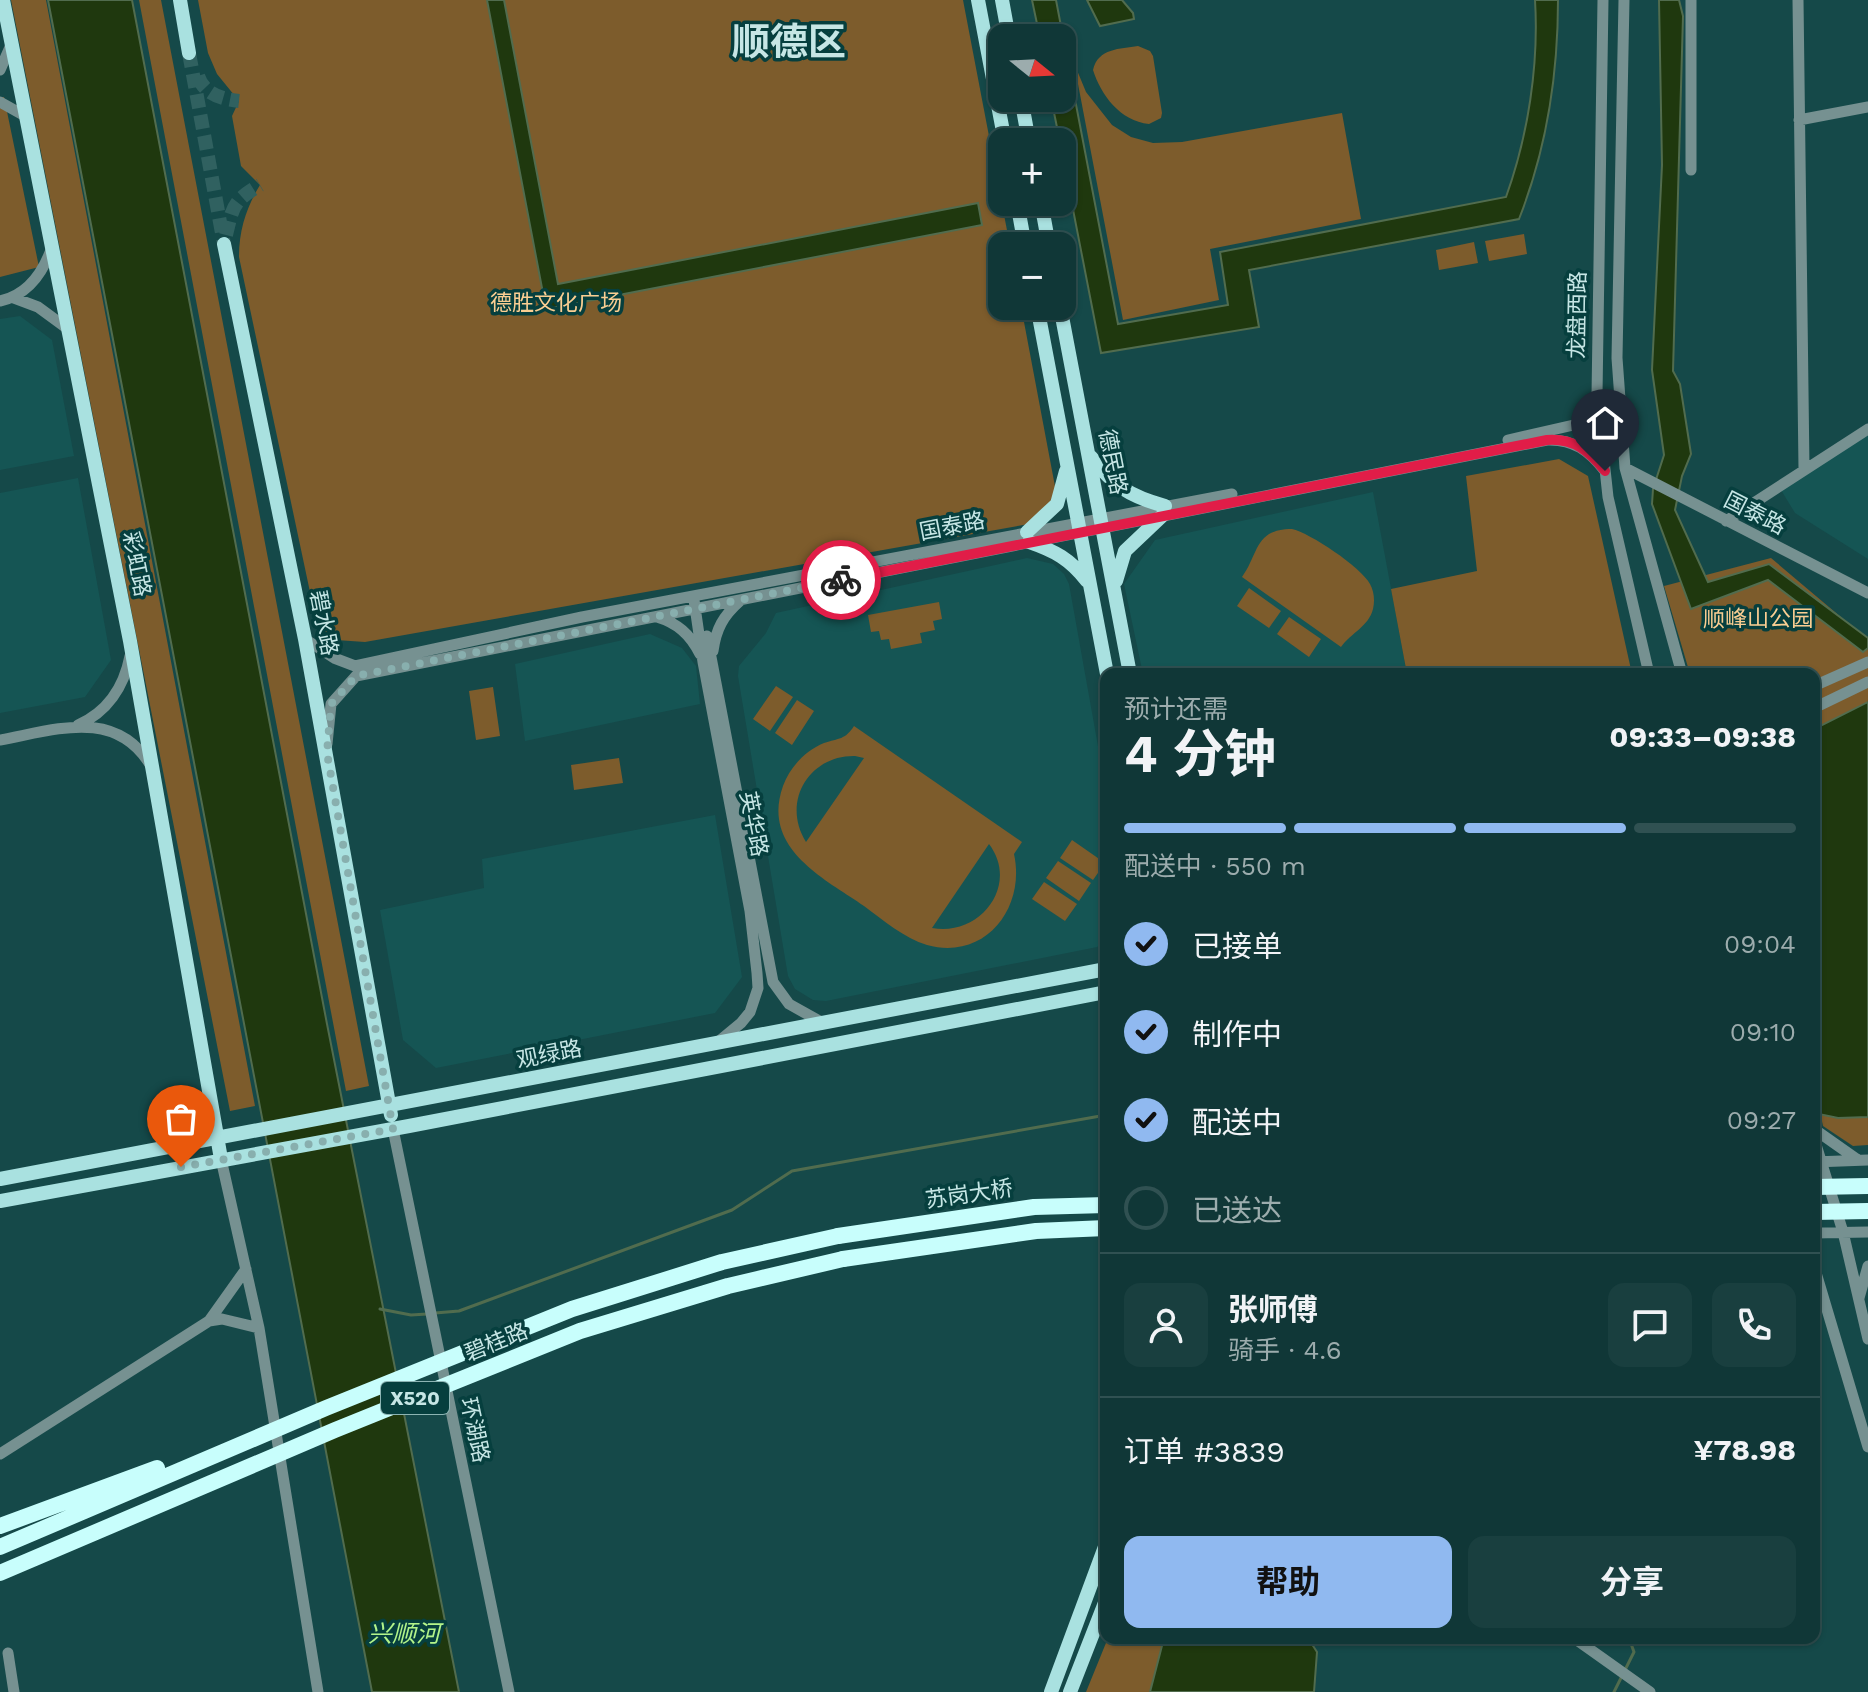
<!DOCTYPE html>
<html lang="zh">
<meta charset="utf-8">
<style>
body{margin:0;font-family:"Work Sans","Noto Sans SC",sans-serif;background:#193f3f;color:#f1f3f6;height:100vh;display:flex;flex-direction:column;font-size:30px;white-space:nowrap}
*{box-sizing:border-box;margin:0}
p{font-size:26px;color:#9cacad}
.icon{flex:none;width:44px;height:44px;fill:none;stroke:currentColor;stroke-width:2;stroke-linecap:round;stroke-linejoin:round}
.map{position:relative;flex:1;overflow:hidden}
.side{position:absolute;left:1100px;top:668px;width:720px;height:976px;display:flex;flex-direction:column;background:#103737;border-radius:16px;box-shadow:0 2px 6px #0004,0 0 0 2px #305152}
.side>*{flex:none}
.needle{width:52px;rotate:108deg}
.tools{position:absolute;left:988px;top:24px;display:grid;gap:16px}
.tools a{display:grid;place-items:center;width:88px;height:88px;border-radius:16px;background:#103737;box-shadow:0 2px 6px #0004,0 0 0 2px #305152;font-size:40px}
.pin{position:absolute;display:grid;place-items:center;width:68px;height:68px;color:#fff;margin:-82px -34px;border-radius:50% 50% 50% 0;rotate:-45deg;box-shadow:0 0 8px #0007}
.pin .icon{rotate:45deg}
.courier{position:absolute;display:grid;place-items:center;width:80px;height:80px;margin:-40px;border:6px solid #e11d48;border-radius:50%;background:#fff;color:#222;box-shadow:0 2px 10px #0007}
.summary em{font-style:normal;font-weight:700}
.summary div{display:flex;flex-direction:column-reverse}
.summary{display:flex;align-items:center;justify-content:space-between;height:136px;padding:0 24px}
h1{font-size:52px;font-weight:700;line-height:60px}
.bar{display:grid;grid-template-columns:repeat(4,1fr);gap:12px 8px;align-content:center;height:96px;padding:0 24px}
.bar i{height:10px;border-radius:6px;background:#305152}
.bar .selected{background:#90b9f0}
.bar p{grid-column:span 4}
.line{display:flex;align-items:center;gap:20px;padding:0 24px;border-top:2px solid #305152}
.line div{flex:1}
.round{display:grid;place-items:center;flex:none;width:84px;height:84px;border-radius:16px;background:#193f3f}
ol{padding:0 24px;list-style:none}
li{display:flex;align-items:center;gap:24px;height:88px}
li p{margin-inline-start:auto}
li .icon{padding:8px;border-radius:50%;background:#90b9f0;color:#111;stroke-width:4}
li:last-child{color:#9cacad}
li i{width:44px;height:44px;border:4px solid #305152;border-radius:50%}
.action{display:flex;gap:16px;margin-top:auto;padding:16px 24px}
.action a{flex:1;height:92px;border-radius:16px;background:#90b9f0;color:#111;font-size:32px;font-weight:700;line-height:92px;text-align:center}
.action a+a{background:#193f3f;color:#f1f3f6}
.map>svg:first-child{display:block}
.built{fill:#155554}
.green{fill:#7d5c2c;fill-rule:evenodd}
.water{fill:#1f380e;stroke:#516c4e;stroke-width:2}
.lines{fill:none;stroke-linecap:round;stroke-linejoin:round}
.stream{stroke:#516c4e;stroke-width:3}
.major-tunnel{stroke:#306160;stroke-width:14;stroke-dasharray:14 7;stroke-linecap:butt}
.minor{stroke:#769191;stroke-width:11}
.major{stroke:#a9e1e0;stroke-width:14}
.highway{stroke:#c8fefc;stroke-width:16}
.highway-bridge{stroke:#c8fefc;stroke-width:16}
.done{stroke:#88afae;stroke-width:8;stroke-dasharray:0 14.4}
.route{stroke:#e11d48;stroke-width:10}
.labels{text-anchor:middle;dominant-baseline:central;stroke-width:7;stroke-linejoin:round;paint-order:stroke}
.shield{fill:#063f3e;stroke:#8cb4b3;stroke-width:2}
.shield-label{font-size:20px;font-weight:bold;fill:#c6e6e5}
.park-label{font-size:22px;fill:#face92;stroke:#063f3e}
.street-label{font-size:22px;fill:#c6e6e5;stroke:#063f3e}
.water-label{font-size:24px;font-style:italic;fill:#b3f48a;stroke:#063f3e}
.town-label{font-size:38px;font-weight:bold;fill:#c6e6e5;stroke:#063f3e}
</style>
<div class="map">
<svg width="1868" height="1692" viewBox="0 0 1868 1692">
<rect width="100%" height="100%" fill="#154949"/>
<path class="built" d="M20,316L52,340L74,456L0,470V319Z
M1868,434V559L1795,513L1781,490Z
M78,478L111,660L85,697L0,713V493Z
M1373,492L1407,674H1143L1124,584L1155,540Z
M1027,558L1053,564L1064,574L1069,584L1106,791V940L1097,947L826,1001L813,1000L795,989L788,976L738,676L739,666L766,633L776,613Z
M650,634L682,648L696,666L700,704L525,741L515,664Z
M715,815L742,977L715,1013L436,1068L403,1040L380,910L484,888L482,859Z"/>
<path class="green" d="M11,0H46L255,1106L230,1111Z
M139,0H161L369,1086L346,1091Z
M198,0H963L1010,246H1002V306H1021L1057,497L1029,524L365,642L336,640L317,625L239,257C239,230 246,208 260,185L241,166L232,116L239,101L217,74L208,53Z
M1138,46L1150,51L1153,56L1162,113L1161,118L1149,124C1120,121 1101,95 1093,70C1098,48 1120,49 1138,46Z
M1074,63L1086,92L1112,125L1131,137L1153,143L1182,142L1342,113L1361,219L1210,249L1219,300L1123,320Z
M4,97L39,267L0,277V98Z
M1524,234L1527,254L1489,261L1485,241Z
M1474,242L1478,263L1439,270L1436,250Z
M1559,459L1588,476L1632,674H1407L1391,589L1477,571L1466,476Z
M1292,529C1310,533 1361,567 1370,584C1374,591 1375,601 1373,609C1369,626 1351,633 1341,647L1242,577C1259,554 1254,529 1292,529Z
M1771,558L1868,640V1145L1853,1146L1823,1126L1814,1084V674H1690L1664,586Z
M1249,588L1281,611L1269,628L1237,606Z
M939,602L942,619L933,621L935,630L920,633L922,643L891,649L889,639L881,640L879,631L871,632L868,615Z
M1289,617L1321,639L1309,657L1277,634Z
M776,686L793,697L770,731L753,719Z
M493,687L500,736L476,740L469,691Z
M797,700L814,711L792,745L775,733Z
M854,726L1022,842L1014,854C1026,908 985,961 927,945C904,938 883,920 864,906C823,878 761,848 783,786C790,767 805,751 824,743C839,738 845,740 854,726ZM855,756L864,758L806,842C781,802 809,755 855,756ZM989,844C1020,885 980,937 932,928Z
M619,758L623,783L574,790L571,765Z
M1072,840L1105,863L1093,880L1060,858Z
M1058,861L1091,883L1079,901L1046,878Z
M1044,882L1077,904L1065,921L1032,899Z
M1108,1638H1164L1150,1692H1086Z"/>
<path class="water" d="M48,0H132L327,1024L459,1692H372Z
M487,0H504L558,284L978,203L982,225L546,309Z
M1032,0H1056L1118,324L1228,305L1220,252L1506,197C1528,136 1539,65 1535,0H1558C1558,76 1547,148 1519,219L1249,270L1259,327L1101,353L1062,153V142H1060L1051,98H1062V38H1040Z
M1087,0H1122L1133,13L1134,19L1100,26Z
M1659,0H1679L1683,16L1673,371L1680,384L1691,454L1682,476L1675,510L1708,582L1769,564L1868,638V648L1863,652L1768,580L1691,609L1652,504L1653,489L1664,455L1652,370L1662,165Z
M1868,702V1117L1838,1118L1814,1113V729Z
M1164,1638H1308L1317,1652L1314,1692H1150Z"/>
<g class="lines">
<path class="stream" d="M380,1309L411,1315L427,1314
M435,1313L459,1311L732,1210L792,1171L1106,1115
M1614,1692L1634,1652L1629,1638"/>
<path class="major-tunnel" d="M189,53L224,244
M198,76C204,94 221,99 239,101
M226,235C233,206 233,201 260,185"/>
<path class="minor" d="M1603,0L1597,395L1608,497L1649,674
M1624,0L1617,358L1625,468L1682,674
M1691,0V170
M1798,0L1804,469
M0,70L11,45
M0,102L25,116
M1799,120L1868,107
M14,298L38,307L68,329
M0,301C28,295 43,273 52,247
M1508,440L1578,424L1597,395
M1625,468L1868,593
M1726,521L1868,429
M694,600L703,662L750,911L757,973L758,988L750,1012L741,1023L718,1042
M657,617C677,623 690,634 700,654
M707,636L773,982L789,1004L823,1023
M305,639L334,658L355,666L582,617L1232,494
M713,651C716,629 723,616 740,601
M1814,686L1868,662
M1814,708L1868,682
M78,725C107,712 124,687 130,656
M0,740C55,730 116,707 151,766
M327,744L331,704L356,676L1547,440C1574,439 1589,451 1605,471
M393,1129L509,1692
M1814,1129L1858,1160
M1814,1138L1843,1232L1868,1339
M221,1159L259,1328L318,1692
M1814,1162L1868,1160
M1814,1233L1868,1232
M1814,1266L1868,1447
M1859,1298L1868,1266
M209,1321L222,1319L259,1328
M0,1454L209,1321L246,1269
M1574,1638L1650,1692
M8,1653L14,1692"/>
<path class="major" d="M3,0L130,641L221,1159
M180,0L189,53
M978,0L1005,142
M1002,0L1009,38
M1021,98L1029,142
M1017,202L1025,246
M1041,202L1049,246
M224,244L305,639L391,1115
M1037,306L1107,674
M1060,306L1130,674
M1091,457C1114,486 1129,496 1165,506
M1027,532L1057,504L1066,471
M1029,542C1055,551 1070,559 1087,581
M1116,581L1125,551L1163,515
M0,1179L1106,969
M0,1201L409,1126L1106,992
M1051,1692L1106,1544
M1070,1692L1106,1600"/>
<path class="highway" d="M838,1236L1034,1207L1106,1205
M843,1259L1036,1231L1106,1228"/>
<path class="highway-bridge" d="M1814,1187L1868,1186
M1814,1212L1868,1211
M0,1526L157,1468
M0,1547L326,1408L572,1309L722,1262L838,1236
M0,1573L335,1430L580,1331L728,1286L843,1259"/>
</g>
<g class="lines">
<path class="done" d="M181,1167L393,1129L327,753L331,704L356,676L841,580"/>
<path class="route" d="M841,580L1547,440C1574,438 1589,451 1605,471"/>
</g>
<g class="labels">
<rect class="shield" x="381" y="1382" width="68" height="32" rx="6"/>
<g class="shield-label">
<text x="415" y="1398">X520</text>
</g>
<g class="park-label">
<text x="556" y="302">德胜文化广场</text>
<text x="1758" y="618">顺峰山公园</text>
</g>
<g class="street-label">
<text transform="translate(1577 315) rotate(-89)">龙盘西路</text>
<text transform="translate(1113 462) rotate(79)">德民路</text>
<text transform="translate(1755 513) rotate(27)">国泰路</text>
<text transform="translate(952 526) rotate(-11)">国泰路</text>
<text transform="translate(137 564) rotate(79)">彩虹路</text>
<text transform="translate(324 623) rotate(79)">碧水路</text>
<text transform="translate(754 824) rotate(79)">英华路</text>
<text transform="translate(549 1054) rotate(-11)">观绿路</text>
<text transform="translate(969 1194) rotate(-8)">苏岗大桥</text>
<text transform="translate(496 1342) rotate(-22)">碧桂路</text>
<text transform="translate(475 1430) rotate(78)">环湖路</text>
</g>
<g class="water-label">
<text x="404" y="1634">兴顺河</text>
</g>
<g class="town-label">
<text x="789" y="42">顺德区</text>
</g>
</g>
</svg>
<div class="tools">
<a><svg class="needle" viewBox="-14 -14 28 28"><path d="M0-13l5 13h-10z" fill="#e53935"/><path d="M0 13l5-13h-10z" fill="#9cacad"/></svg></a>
<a>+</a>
<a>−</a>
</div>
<div class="pin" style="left:181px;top:1167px;background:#ea580c"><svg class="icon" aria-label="bag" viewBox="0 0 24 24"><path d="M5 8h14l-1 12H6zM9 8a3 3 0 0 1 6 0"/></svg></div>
<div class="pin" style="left:1605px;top:471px;background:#1f2937"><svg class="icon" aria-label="home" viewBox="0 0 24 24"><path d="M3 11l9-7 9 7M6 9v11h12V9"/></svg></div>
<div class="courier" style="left:841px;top:580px"><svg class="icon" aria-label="bike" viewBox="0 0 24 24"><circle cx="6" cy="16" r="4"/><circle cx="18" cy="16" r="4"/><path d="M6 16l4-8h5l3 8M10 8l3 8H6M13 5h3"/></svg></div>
<section class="side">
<div class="summary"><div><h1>4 分钟</h1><p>预计还需</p></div><em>09:33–09:38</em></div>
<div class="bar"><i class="selected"></i><i class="selected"></i><i class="selected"></i><i></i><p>配送中 · 550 m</p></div>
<ol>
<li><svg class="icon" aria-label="check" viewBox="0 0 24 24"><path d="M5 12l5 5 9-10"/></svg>已接单<p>09:04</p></li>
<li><svg class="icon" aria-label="check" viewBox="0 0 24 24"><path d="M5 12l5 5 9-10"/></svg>制作中<p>09:10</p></li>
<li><svg class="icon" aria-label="check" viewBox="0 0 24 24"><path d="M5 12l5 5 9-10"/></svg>配送中<p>09:27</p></li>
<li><i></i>已送达</li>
</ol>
<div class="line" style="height:144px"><a class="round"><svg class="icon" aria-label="person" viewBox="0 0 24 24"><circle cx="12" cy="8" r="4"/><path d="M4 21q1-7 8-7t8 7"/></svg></a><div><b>张师傅</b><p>骑手 · 4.6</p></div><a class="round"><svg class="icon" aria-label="chat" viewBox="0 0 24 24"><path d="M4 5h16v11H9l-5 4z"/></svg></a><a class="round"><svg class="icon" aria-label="phone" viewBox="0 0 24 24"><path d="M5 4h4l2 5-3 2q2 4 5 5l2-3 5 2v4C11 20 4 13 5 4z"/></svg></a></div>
<div class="line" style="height:104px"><div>订单 #3839</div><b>¥78.98</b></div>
<div class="action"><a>帮助</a><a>分享</a></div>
</section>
</div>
